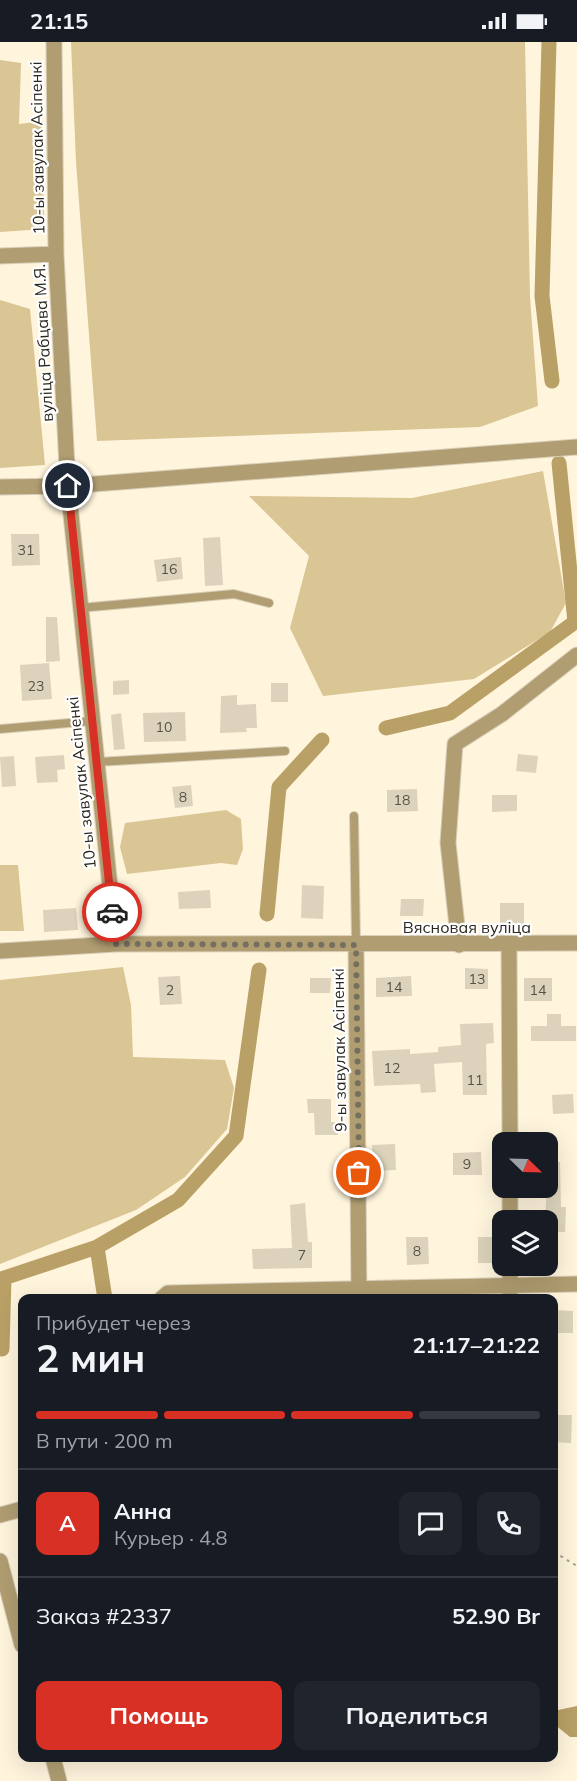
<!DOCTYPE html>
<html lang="ru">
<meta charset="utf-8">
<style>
body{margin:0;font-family:Mulish,sans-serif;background:#20242c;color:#f1f3f6;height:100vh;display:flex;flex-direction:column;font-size:22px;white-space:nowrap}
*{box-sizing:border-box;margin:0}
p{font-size:20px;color:#9ea1a6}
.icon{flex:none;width:33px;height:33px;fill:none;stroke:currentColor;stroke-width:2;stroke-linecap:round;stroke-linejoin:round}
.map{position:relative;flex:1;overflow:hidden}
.side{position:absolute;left:18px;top:1252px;width:540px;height:468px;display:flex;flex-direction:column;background:#171b24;border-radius:12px;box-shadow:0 6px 24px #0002}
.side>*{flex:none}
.needle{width:39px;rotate:113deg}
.controls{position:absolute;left:492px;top:1090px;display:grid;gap:12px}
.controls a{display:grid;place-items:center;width:66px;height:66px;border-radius:12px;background:#171b24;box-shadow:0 6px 24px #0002;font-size:30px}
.pin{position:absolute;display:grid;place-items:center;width:51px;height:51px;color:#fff;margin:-26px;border:3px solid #fff;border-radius:50%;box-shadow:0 2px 6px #0007}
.courier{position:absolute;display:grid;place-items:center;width:60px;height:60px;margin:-30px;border:4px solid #d93025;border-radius:50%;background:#fff;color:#222;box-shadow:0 2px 8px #0007}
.headline em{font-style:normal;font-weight:700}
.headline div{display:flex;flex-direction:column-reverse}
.headline{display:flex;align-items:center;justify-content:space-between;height:102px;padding:0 18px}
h1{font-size:39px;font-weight:700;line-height:45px}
.bar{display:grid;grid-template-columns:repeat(4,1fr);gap:9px 6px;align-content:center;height:72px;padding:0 18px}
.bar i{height:8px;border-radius:4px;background:#363941}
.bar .selected{background:#d93025}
.bar p{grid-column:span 4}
.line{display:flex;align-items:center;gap:15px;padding:0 18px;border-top:2px solid #363941}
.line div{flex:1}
.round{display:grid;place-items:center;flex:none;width:63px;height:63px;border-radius:12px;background:#20242c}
.button{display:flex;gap:12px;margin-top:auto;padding:12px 18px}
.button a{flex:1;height:69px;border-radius:12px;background:#d93025;color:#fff;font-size:24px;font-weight:700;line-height:69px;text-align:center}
.button a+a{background:#20242c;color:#f1f3f6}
.status{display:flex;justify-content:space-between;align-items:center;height:42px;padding:0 30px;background:#171b24;direction:ltr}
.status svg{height:16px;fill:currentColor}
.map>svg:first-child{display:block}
.green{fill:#dac595}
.water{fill:#b9a066}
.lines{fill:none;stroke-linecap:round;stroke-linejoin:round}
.canal{stroke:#b9a066;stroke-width:15}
.building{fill:#ddd3bc}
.lane-casing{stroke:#d9cfba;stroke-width:10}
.street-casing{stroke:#d9cfba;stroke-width:17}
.path{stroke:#aaa391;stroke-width:2;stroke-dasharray:3 4.5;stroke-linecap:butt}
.lane{stroke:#b09d71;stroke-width:8}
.street{stroke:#b09d71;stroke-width:15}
.done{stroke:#756f60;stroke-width:6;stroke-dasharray:0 10.8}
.route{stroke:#d93025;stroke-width:8}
.labels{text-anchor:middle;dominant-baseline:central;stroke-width:4.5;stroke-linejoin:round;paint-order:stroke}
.number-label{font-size:14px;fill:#575246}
.street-label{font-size:16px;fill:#2a271e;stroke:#fff}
</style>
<div class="status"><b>21:15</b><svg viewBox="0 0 49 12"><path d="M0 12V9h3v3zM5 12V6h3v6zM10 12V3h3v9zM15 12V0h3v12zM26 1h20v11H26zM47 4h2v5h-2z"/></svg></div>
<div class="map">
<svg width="577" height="1739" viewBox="0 0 577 1739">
<rect width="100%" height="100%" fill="#fff4dc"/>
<path class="green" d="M71,0H525L530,255L538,364L480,385L97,399L76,120Z
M0,18L21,21L19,82L43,79L44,187L0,190Z
M0,258L30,267L45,423L0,426Z
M543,429L566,561L550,590L474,637L323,654L290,586L309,514L249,454L412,456Z
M226,768L241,777L243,807L237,823L221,821L127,832L120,805L125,781Z
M0,823H18L24,889H0Z
M123,925L131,963L133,1015L225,1018L234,1046L227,1087L185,1135L136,1168L0,1222V938Z"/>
<path class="water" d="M577,1664V1695H570L554,1682L558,1668Z"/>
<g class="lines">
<path class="canal" d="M549,0L542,254L552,339
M386,686L450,671L575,580L559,421
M267,872L279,745L322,698
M97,1205L105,1257
M2,1307L4,1236L97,1205L178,1158L236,1094L259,928"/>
</g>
<path class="building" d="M11,492H39L40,523L12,524Z
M220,495L223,543L205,544L203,496Z
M181,515L183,537L157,540L154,518Z
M46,575H57L60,619L46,620Z
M49,621L52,657L22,659L20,623Z
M129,638V652L113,653V639Z
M271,641H288V660H271Z
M237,653V663L256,662L257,686H246L247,690L220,691L221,654Z
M185,670L186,699L144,700L143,671Z
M121,671L125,707L114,708L111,673Z
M518,712L538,714L536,731L516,729Z
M64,713L65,727L57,728L58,740L37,741L35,715Z
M14,714L16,744L2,745L0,715Z
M191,743L193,764L175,766L172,745Z
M417,747L418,769L387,770V748Z
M492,753H517V769L492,770Z
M302,843L324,844L323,877L301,876Z
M210,848L211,866L179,867L178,850Z
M401,857H424L423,874H400Z
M500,861H524V883H500Z
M76,866L78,888L44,890L43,868Z
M465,926L488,927V947H465Z
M180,934L182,962L160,963L158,935Z
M411,934L412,954L376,955V936Z
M310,936H331L330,951H310Z
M524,936H552V959H524Z
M547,972H561V984H576V999H531V984H547Z
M493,981L494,1001L486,1002L487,1053H463L462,1020L434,1022L436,1050L421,1051L420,1042L374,1044L372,1009L410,1007V1012L438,1010V1005L461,1003L460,982Z
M573,1052L574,1071L553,1072L552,1053Z
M307,1057H331V1080H339L338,1093H315L314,1071H308Z
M395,1102L396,1128L373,1129L372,1103Z
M481,1110L482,1133H453V1111Z
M548,1120H560L561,1165H566L565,1190H548V1179H545Z
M305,1161L308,1200H312V1226L253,1227L252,1207L292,1206L290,1163Z
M406,1195H428L429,1222L407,1223Z
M478,1195H492L493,1221H478Z
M554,1268L573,1269V1291H554Z
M554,1373H572L571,1401L554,1400Z"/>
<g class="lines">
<defs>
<path id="lane" d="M80,566L234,552L269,561
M0,687L92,679
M97,720L285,709
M354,774L356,901"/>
<path id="street" d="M54,0L56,212L68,444L116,902L577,901
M0,214L56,212
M0,445L68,444L577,405
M356,903L359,1257
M459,903L448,801L455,702L502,672L577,613
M509,903L510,1101
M0,909L116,902
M510,1146V1179
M510,1224V1257
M161,1257L168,1251L577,1242
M0,1473L22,1467
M0,1519L22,1603
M53,1716L59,1739"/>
</defs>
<use href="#lane" class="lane-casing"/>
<use href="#street" class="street-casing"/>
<path class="path" d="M554,1510L577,1524"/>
<use href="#lane" class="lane"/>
<use href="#street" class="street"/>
</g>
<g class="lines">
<path class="done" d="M112,870L116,902L356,903L359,1131"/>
<path class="route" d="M68,444L112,870"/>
</g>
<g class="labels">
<g class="number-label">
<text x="26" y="508">31</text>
<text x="169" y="527">16</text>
<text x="36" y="644">23</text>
<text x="164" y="685">10</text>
<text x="183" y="755">8</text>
<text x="402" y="758">18</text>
<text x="477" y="937">13</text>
<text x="394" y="945">14</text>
<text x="170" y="948">2</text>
<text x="538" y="948">14</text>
<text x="392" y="1026">12</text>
<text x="475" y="1038">11</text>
<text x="467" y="1122">9</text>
<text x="417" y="1209">8</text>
<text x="302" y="1213">7</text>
</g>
<g class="street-label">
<text transform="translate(37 106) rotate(-91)">10-ы завулак Асіпенкі</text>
<text transform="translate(43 301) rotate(-93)">вуліца Рабцава М.Я.</text>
<text transform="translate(81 741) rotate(-96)">10-ы завулак Асіпенкі</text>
<text x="467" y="885">Вясновая вуліца</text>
<text transform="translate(339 1008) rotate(-91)">9-ы завулак Асіпенкі</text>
</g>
</g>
</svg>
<div class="controls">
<a><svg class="needle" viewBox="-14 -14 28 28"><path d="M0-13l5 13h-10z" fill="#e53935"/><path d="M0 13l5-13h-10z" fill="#9ea1a6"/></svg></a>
<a><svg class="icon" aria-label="layers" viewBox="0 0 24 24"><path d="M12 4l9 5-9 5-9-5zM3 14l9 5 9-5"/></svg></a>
</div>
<div class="pin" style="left:359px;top:1131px;background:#ea580c"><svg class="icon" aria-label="bag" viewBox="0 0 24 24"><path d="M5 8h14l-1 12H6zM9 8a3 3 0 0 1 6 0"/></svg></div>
<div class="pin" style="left:68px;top:444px;background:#1f2937"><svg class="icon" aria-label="home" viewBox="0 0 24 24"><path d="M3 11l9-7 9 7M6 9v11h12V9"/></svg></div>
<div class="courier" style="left:112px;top:870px"><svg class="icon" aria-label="car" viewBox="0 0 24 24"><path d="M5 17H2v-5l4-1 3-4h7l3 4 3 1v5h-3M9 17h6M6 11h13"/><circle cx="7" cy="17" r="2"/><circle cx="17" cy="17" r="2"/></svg></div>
<section class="side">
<div class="headline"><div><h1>2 мин</h1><p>Прибудет через</p></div><em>21:17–21:22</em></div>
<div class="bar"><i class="selected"></i><i class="selected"></i><i class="selected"></i><i></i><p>В пути · 200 m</p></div>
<div class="line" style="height:108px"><b class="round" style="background:#d93025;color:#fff">А</b><div><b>Анна</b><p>Курьер · 4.8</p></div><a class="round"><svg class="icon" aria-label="chat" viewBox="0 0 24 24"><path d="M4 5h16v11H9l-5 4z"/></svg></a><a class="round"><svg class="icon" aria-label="phone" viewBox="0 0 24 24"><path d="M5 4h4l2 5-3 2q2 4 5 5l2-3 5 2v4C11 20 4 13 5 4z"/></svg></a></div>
<div class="line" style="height:78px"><div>Заказ #2337</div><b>52.90 Br</b></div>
<div class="button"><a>Помощь</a><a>Поделиться</a></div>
</section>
</div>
